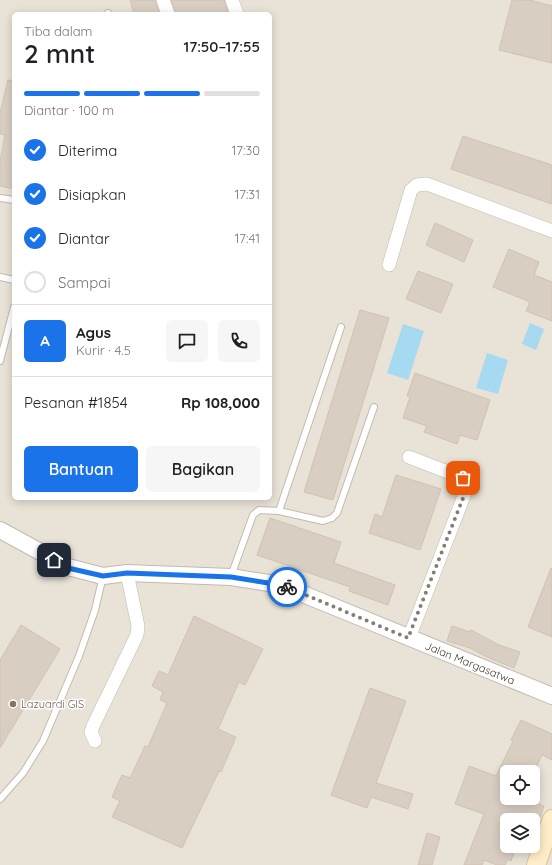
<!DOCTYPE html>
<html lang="id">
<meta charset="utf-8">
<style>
body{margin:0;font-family:Quicksand,sans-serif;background:#f6f6f6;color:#202124;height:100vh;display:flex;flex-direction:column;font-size:15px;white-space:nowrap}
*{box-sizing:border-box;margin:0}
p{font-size:13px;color:#757577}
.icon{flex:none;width:22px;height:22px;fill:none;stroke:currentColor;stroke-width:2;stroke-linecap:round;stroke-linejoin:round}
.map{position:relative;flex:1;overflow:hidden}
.drawer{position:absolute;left:12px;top:12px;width:260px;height:488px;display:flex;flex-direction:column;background:#fff;border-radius:6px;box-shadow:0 2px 10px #0003}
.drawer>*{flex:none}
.controls{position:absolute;left:500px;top:765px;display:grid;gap:8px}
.controls a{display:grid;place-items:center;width:40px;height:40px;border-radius:6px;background:#fff;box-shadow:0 2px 10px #0003;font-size:20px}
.pin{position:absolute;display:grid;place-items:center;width:34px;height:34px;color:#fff;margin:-17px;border-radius:8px;box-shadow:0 2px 6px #0006}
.courier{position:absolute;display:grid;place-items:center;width:40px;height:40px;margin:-20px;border:3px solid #1a73e8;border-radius:50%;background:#fff;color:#222;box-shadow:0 1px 5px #0007}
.headline em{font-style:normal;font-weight:600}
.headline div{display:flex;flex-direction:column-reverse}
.headline{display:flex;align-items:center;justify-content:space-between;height:68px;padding:0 12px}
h1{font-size:26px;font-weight:600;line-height:30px}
.bar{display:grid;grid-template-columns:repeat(4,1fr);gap:6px 4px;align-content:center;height:48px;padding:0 12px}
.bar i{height:5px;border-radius:3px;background:#e0e0e0}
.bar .current{background:#1a73e8}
.bar p{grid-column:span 4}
.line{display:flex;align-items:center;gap:10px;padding:0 12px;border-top:1px solid #e0e0e0}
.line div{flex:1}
.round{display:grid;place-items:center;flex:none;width:42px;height:42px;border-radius:6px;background:#f6f6f6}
ol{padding:0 12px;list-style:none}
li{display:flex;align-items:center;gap:12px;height:44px}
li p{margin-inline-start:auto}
li .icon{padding:4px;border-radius:50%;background:#1a73e8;color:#fff;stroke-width:4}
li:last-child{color:#757577}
li i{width:22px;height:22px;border:2px solid #e0e0e0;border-radius:50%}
.cta{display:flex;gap:8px;margin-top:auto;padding:8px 12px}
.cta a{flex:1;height:46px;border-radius:6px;background:#1a73e8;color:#fff;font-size:16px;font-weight:600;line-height:46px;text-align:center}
.cta a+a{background:#f6f6f6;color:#202124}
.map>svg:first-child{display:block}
.residential{fill:#e9e2d7;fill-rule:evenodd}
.water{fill:#a6daf1}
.building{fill:#d9cec2;stroke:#d1c2b2}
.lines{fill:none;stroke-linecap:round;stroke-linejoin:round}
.service-casing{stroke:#c3baaf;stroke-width:8}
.minor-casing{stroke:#c3baaf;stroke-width:14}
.tertiary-casing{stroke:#c3baaf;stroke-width:18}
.secondary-casing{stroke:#d8c29b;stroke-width:20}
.service{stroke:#fff;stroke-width:6}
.minor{stroke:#fff;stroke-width:13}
.tertiary{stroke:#fff;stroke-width:16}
.secondary{stroke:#ffedc9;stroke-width:18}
.done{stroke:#857e75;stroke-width:4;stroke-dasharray:0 7.2}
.route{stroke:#1a73e8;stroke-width:5}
.education-dot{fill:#8d6e63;stroke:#fff;stroke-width:1.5}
.labels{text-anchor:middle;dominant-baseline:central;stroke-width:3;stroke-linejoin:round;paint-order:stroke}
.street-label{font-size:11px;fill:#494037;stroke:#fff}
.education-label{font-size:11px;fill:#785e54;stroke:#fff;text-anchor:start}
</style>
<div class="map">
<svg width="552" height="865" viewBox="0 0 552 865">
<rect width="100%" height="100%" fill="#f5f0e9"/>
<path class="residential" d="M0,0H552V865H0ZM14,14H270V498H14ZM507,772H533V798H507ZM507,820H533V846H507Z"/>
<path class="water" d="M530,323L544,329L536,350L522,344Z
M403,324L424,331L408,380L387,373Z
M487,353L508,360L498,394L476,388Z"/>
<path class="building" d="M130,0H155L160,14H134Z
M171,0H224L229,14H176Z
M512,0H530L552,6V63L499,50Z
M8,80L14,81V189L0,186V161L5,135L0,134V113Z
M463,136L552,165V204L451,169Z
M435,223L473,240L464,262L426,245Z
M509,249L539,262L534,275L552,282V321L526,311L530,302L493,287Z
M418,271L453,284L441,313L406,299Z
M360,310L389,318L333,500L304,492Z
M415,373L490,400L477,440L460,435L457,444L424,432L427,426L403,418L410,397L407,396Z
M396,475L441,489L420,550L369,533L375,514L382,517Z
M270,518L341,542L334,563L395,585L388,605L349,591L350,587L257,555Z
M551,568H552V637L528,627Z
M194,616L263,649L245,685L239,682L218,729L236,737L221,772L219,771L182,848L112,817L120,801L112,797L122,775L130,778L145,746L148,747L167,703L160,700L163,692L152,686L159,671L168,675Z
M21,625L60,649L0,748V660Z
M452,626L470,632L471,630L499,645L520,652L514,668L489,658L470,648L447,641Z
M370,688L406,701L376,783L413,794L408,809L371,797L367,808L331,795Z
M521,720L552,734V760L542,755L534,772H507V798H522L544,806L539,820H507V846L516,847L511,861L508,859L505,865H497L484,860L482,865H464L484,814L455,804L469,766L496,776L513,741L511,740Z
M427,833L440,837L432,865H418Z"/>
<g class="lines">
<defs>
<path id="service" d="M108,13V14
M0,198L14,200
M0,277L14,280
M0,361L14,307
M279,511L341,327
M231,576L253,515L259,510L279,511L323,521L332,518L337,513L374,407
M0,799L23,773L43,741L79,656L95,610L103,576"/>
<path id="minor" d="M163,0L168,14
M232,0L237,14
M389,265L411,190L417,185L427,184L552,231
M409,638L467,488L463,478L409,457
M95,741L91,732L93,726L137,635L138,626L127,573"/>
<path id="tertiary" d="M0,530L68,567L103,576L127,573L231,577L281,585L552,696"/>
<path id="secondary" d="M536,865L552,819"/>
</defs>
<use href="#service" class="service-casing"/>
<use href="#minor" class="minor-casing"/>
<use href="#tertiary" class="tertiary-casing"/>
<use href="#secondary" class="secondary-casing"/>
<use href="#service" class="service"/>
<use href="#minor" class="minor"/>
<use href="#tertiary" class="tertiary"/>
<use href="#secondary" class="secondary"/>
</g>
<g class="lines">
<path class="done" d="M287,587L408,638L467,488L463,478"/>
<path class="route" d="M54,560L68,568L103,576L127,573L231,577L281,585L287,587"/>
</g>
<circle class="education-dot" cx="13" cy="704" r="4"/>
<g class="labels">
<g class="street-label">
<text transform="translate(470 663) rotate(22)">Jalan Margasatwa</text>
</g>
<g class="education-label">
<text x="21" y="704">Lazuardi GIS</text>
</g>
</g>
</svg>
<div class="controls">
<a><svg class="icon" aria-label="locate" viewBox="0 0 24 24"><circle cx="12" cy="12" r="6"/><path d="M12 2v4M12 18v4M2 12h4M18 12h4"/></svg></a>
<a><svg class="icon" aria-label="layers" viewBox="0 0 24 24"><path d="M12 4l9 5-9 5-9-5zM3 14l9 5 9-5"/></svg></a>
</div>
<div class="pin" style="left:463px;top:478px;background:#ea580c"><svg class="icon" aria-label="bag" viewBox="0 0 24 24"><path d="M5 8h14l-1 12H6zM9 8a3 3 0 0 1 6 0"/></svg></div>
<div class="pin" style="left:54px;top:560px;background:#1f2937"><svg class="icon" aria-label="home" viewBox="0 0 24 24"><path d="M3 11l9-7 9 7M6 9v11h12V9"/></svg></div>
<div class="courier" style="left:287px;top:587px"><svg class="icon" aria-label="bike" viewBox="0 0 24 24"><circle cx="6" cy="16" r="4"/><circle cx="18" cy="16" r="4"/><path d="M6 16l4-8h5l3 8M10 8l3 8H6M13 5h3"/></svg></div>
<section class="drawer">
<div class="headline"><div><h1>2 mnt</h1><p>Tiba dalam</p></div><em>17:50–17:55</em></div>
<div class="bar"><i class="current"></i><i class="current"></i><i class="current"></i><i></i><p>Diantar · 100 m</p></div>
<ol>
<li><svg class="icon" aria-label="check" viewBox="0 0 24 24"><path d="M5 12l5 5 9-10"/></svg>Diterima<p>17:30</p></li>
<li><svg class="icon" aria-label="check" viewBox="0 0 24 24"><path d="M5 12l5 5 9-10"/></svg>Disiapkan<p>17:31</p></li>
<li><svg class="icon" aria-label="check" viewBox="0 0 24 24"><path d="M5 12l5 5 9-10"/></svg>Diantar<p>17:41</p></li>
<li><i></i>Sampai</li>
</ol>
<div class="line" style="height:72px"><b class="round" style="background:#1a73e8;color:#fff">A</b><div><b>Agus</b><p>Kurir · 4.5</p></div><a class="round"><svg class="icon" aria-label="chat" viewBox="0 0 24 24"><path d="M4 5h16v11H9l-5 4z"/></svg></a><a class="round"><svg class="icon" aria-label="phone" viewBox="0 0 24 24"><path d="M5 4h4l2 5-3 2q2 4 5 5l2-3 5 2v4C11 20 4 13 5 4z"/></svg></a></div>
<div class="line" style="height:52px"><div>Pesanan #1854</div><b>Rp 108,000</b></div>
<div class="cta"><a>Bantuan</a><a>Bagikan</a></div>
</section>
</div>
